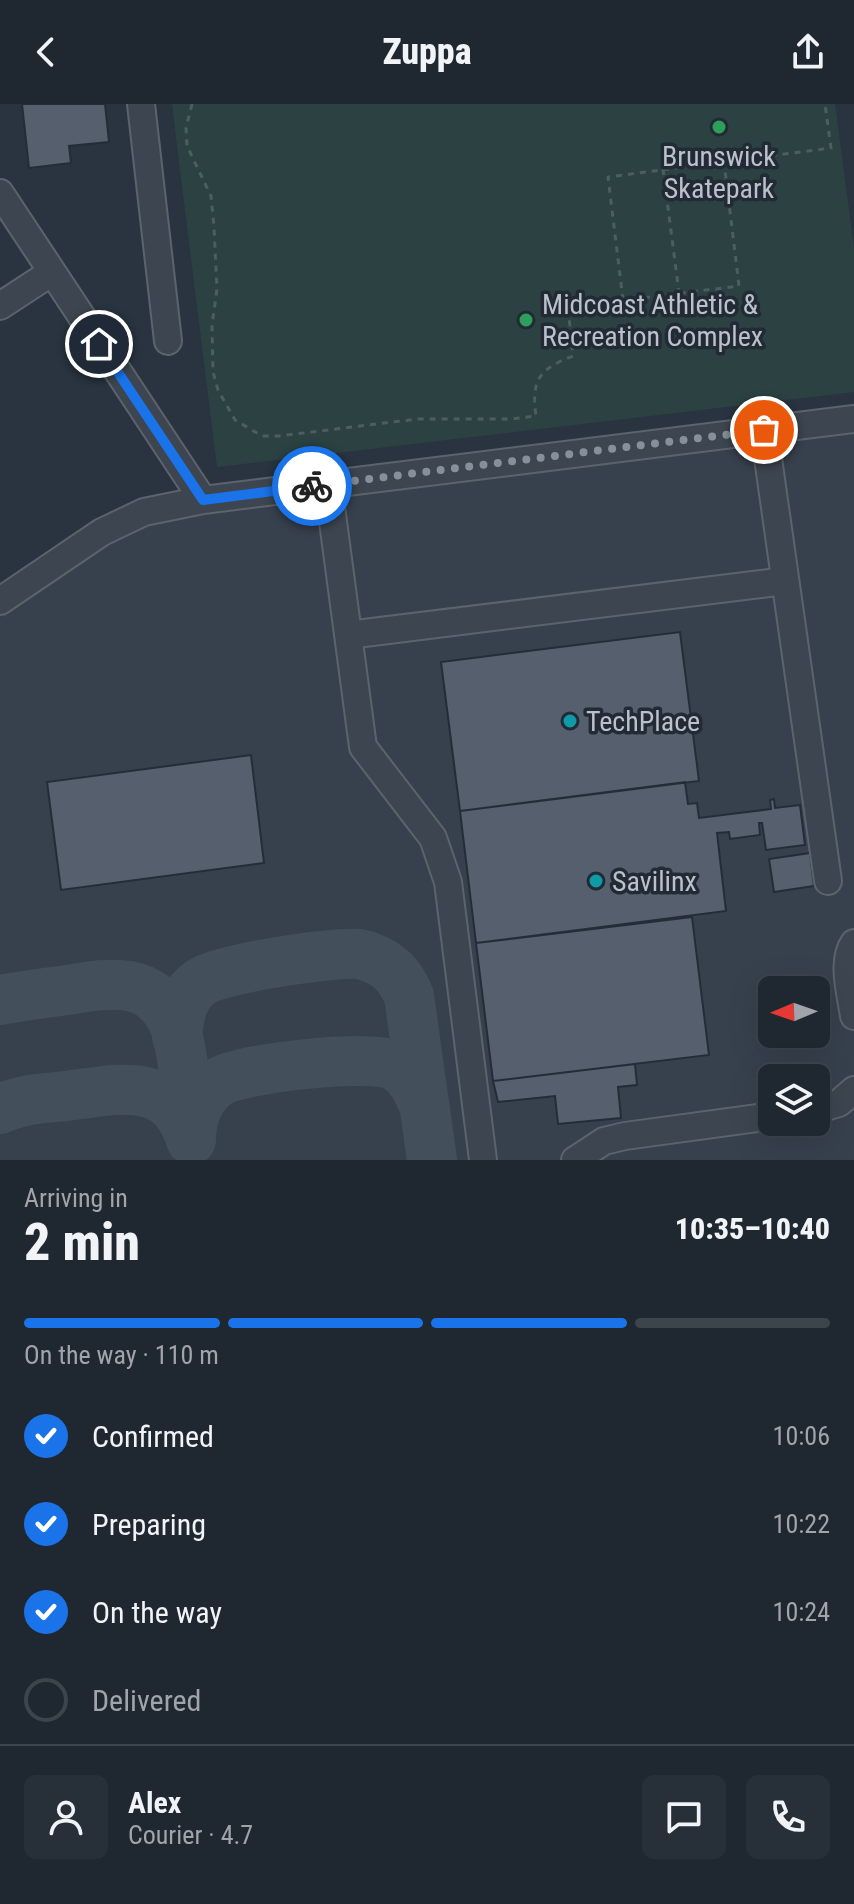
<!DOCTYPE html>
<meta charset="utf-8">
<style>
body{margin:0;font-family:"Roboto Condensed",sans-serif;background:#272f38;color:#f1f3f6;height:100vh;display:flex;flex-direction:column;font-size:30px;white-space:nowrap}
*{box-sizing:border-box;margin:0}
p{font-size:26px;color:#a1a5ab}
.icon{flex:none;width:44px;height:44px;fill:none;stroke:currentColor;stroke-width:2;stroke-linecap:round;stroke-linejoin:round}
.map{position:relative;height:1056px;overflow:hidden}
.drawer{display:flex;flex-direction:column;background:#1f2730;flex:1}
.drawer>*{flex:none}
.needle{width:52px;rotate:268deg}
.tools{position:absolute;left:758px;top:872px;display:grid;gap:16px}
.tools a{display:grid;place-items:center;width:72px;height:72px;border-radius:12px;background:#1f2730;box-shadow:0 8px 32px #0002,0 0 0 2px #3c444c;font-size:40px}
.pin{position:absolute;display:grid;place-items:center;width:68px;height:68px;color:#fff;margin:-34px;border:4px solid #fff;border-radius:50%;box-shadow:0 2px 8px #0007}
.courier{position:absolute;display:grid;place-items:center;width:80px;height:80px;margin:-40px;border:6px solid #1a73e8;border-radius:50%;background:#fff;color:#222;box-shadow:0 2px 10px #0007}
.overview em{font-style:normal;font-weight:800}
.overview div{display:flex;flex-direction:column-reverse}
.overview{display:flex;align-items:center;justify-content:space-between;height:136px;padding:0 24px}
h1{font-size:52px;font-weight:800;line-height:60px}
.bar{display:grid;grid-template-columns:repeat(4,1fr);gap:12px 8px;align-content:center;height:96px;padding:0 24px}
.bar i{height:10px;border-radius:6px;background:#3c444c}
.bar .current{background:#1a73e8}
.bar p{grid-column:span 4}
.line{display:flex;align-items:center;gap:20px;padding:0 24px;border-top:2px solid #3c444c}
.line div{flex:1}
.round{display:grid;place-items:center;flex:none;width:84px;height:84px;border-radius:12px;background:#272f38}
ol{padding:0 24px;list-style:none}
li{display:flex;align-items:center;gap:24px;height:88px}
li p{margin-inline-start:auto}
li .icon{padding:8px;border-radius:50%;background:#1a73e8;color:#fff;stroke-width:4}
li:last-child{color:#a1a5ab}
li i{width:44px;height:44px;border:4px solid #3c444c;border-radius:50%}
header{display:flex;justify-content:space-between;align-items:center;height:104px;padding:0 24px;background:#1f2730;font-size:36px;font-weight:800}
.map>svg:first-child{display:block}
.airport{fill:#37414d;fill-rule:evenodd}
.green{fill:#2c4242}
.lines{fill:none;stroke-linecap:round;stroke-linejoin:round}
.taxiway{stroke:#444f5c;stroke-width:50}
.building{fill:#555f6d;stroke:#242d37;stroke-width:2}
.minor-casing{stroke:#5b646d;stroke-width:30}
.path{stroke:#4b5e60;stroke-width:3;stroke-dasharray:6 6;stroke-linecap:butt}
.minor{stroke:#3d4650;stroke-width:26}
.done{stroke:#87909a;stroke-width:8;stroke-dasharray:0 14.4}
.route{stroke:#1a73e8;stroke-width:10}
.leisure-dot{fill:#2e9e5b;stroke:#222b35;stroke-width:3}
.culture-dot{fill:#0f9aa8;stroke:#222b35;stroke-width:3}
.labels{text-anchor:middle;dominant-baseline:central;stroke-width:7;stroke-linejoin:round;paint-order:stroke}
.poi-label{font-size:28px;fill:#bac1ca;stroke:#222b35;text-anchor:start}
</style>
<header><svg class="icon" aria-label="back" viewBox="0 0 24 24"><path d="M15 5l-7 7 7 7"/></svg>Zuppa<svg class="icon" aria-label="share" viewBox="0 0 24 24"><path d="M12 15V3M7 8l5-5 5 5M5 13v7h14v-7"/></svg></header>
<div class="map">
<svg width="854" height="1056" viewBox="0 0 854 1056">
<rect width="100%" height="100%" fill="#293440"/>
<path class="airport" d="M854,329V1056H0V513L138,422L228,403ZM772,886H816V930H772ZM772,974H816V1018H772Z"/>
<path class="green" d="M172,0H835L854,144V288L217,363Z"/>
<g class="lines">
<path class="taxiway" d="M0,896C22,892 44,889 67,886C109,879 151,871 173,918C184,940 187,1005 191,1033
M177,933C179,912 182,891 201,878C221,864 334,848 359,850C365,851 372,854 377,856C394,864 402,876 409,892L432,1056
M0,1005C21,995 44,994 67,992C119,985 171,971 191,1036
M191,1033C192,1012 199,992 217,979C238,964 369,950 393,961C411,970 418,987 425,1004"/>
</g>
<path class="building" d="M22,0H105L109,38L69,42L71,59L29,64Z
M680,528L699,677L460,707L441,558Z
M251,651L264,759L61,786L47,678Z
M685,678L688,700L697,699L699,714L771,705L770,696L774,695L775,704L800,701L805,741L766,746L762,719H759L760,731L730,735L729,728L717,729L726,807L476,839L460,707Z
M810,749L814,782L774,788L769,755Z
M692,813L709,951L493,977L476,839Z
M635,960L637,981L618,983L621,1014L558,1020L555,992L498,998L493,977Z"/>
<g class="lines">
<defs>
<path id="minor" d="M141,0L168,237
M0,89L203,396
M0,202L52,168
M764,326L828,777
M328,380L363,643L433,734L448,778L483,1056
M0,497L102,428L144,408L203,396L854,315
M348,531L785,477
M854,839C841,857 851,891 854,912
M816,1006L839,999L854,986
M575,1056L604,1037L625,1032L772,1012"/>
</defs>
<use href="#minor" class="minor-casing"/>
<path class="path" d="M192,0L186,24L187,42L211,92L214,123L217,185L212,221L213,268L218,286L235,316L262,332H279L417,315H512L536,312C531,276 539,265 573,252L568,203L739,182L724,58
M663,65L679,189
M623,196L608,73L831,44L825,0
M572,240L605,237"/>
<use href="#minor" class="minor"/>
</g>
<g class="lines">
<path class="done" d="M312,382L764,326"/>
<path class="route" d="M99,240L203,396L312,382"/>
</g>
<g class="leisure-dot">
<circle cx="719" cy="23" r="8"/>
<circle cx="526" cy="216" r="8"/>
</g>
<g class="culture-dot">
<circle cx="570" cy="617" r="8"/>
<circle cx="596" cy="777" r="8"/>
</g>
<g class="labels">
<g class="poi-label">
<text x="719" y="52" text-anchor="middle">Brunswick<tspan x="719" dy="32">Skatepark</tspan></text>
<text x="542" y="200">Midcoast Athletic &amp;<tspan x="542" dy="32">Recreation Complex</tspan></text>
<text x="586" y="617">TechPlace</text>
<text x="612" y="777">Savilinx</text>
</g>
</g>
</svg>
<div class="tools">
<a><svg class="needle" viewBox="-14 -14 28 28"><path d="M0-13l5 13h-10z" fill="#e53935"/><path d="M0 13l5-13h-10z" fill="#a1a5ab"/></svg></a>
<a><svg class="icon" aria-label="layers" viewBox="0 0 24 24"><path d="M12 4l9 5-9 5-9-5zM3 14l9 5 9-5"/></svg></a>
</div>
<div class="pin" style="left:764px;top:326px;background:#ea580c"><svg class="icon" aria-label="bag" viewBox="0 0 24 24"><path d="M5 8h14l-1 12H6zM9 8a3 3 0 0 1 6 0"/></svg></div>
<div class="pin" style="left:99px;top:240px;background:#1f2937"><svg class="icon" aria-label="home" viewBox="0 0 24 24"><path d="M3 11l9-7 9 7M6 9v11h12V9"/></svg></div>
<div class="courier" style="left:312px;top:382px"><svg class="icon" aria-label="bike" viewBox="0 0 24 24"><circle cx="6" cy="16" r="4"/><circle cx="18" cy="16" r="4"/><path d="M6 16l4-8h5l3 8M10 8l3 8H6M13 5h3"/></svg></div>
</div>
<section class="drawer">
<div class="overview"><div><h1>2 min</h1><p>Arriving in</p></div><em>10:35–10:40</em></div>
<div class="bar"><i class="current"></i><i class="current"></i><i class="current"></i><i></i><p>On the way · 110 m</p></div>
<ol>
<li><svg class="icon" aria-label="check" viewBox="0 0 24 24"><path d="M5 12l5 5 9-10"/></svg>Confirmed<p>10:06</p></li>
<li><svg class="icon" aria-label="check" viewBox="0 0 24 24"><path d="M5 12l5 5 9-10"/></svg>Preparing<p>10:22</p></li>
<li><svg class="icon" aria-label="check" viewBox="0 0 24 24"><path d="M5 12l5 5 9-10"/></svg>On the way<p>10:24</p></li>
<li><i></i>Delivered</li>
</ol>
<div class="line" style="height:144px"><a class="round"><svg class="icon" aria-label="person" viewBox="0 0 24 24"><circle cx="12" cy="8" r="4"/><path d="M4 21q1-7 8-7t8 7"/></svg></a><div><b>Alex</b><p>Courier · 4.7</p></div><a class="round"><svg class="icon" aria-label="chat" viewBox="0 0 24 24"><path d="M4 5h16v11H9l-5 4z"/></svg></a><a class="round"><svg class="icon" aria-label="phone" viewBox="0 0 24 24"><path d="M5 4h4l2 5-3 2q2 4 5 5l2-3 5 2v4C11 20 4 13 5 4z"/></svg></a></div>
</section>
